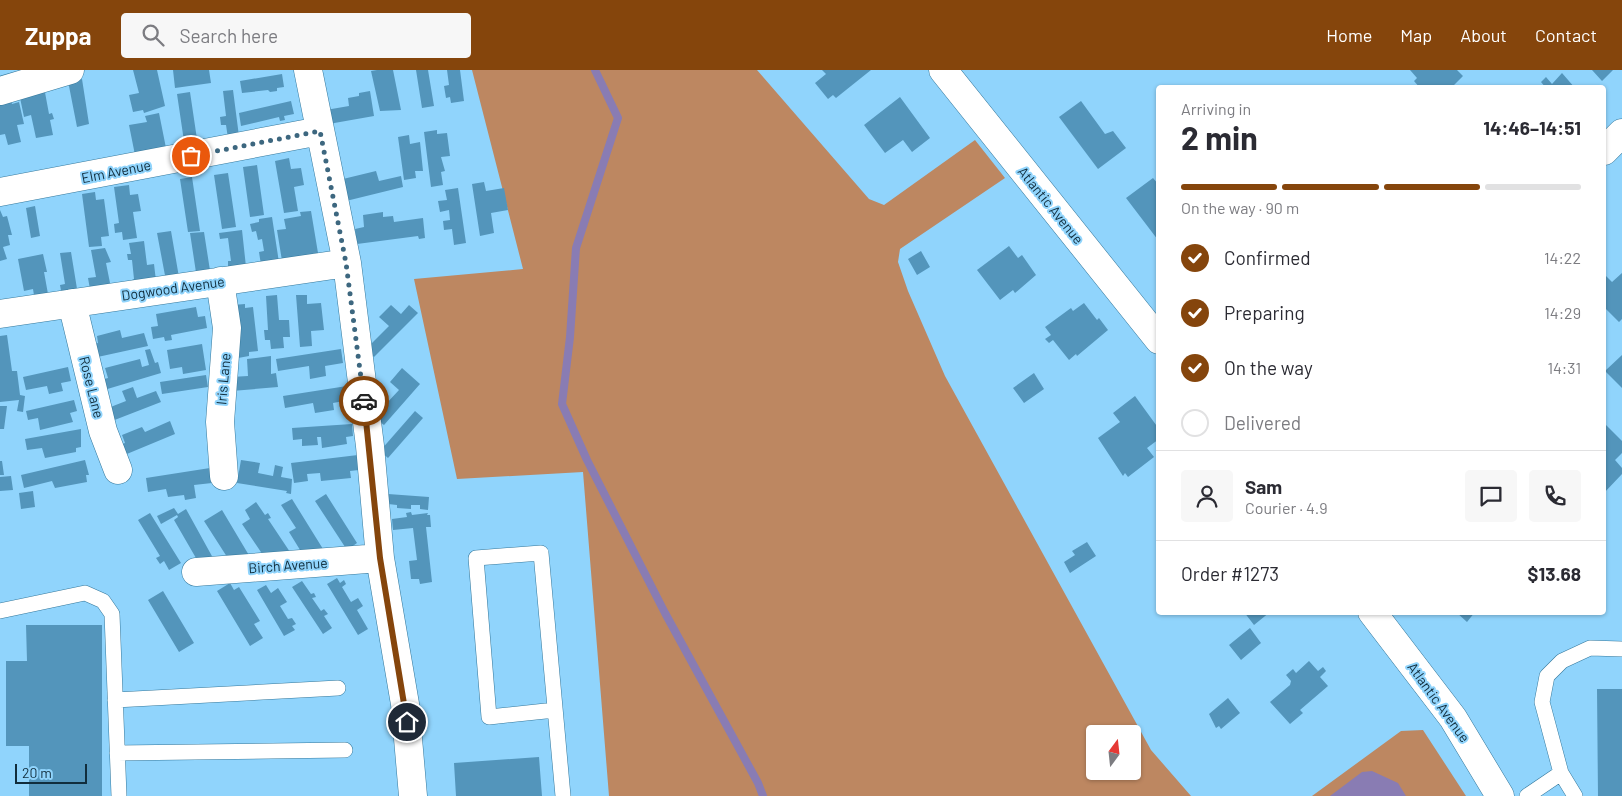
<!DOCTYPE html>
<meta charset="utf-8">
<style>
body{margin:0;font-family:Barlow,sans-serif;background:#f7f7f7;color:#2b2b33;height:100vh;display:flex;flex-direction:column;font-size:19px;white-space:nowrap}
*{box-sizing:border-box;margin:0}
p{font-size:16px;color:#7c7c81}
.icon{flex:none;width:28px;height:28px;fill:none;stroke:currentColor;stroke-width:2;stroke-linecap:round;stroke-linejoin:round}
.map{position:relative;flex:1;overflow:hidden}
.sheet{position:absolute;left:1156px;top:15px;width:450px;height:530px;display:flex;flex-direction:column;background:#fff;border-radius:5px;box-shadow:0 1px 4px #0004}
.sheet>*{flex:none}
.needle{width:32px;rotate:15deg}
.fabs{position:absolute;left:1086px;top:655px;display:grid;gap:10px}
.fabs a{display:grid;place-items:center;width:55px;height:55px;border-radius:5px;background:#fff;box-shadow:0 1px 4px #0004;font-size:25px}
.scale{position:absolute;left:15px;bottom:12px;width:72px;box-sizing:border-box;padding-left:5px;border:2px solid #112d3c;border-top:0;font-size:14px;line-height:18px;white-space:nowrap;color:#112d3c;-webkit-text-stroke:4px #90d4fc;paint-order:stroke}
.pin{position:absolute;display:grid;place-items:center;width:42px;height:42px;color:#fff;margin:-21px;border:2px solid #fff;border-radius:50%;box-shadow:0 1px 5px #0007}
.courier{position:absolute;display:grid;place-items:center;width:50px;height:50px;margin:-25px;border:4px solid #85450c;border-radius:50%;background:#fff;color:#222;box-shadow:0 1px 6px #0007}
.headline em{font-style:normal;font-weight:700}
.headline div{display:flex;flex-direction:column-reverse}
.headline{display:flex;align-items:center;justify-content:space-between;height:85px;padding:0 25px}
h1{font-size:32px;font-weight:700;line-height:38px}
.bar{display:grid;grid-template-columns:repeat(4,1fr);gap:8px 5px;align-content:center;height:60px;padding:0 25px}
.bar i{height:6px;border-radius:4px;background:#e1e1e2}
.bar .active{background:#85450c}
.bar p{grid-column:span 4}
.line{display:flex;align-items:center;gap:12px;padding:0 25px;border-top:1px solid #e1e1e2}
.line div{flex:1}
.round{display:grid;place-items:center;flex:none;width:52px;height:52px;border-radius:5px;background:#f7f7f7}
ol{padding:0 25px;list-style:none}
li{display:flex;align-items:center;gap:15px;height:55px}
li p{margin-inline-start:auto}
li .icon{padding:5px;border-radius:50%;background:#85450c;color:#fff;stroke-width:4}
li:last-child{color:#7c7c81}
li i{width:28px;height:28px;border:2px solid #e1e1e2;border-radius:50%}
header{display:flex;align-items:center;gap:30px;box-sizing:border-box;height:70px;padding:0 25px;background:#85450c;color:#fff}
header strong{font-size:24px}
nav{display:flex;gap:28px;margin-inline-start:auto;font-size:18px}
.search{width:350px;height:45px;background:#f7f7f7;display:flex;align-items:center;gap:12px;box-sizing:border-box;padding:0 18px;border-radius:5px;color:#7c7c81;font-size:19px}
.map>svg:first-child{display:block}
.forest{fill:#bd8761;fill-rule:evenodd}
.water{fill:#897cb3}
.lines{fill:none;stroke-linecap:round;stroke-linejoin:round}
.stream{stroke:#897cb3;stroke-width:8}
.building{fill:#5395bb}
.lane-casing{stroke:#34789c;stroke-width:16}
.street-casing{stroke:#34789c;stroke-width:29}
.lane{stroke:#fff;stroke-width:15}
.street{stroke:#fff;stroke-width:28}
.done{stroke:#3d677f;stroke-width:5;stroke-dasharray:0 9}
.route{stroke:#85450c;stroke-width:6}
.labels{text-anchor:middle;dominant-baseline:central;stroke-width:4;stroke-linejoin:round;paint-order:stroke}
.street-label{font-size:14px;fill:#112d3c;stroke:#90d4fc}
</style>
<header>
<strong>Zuppa</strong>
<div class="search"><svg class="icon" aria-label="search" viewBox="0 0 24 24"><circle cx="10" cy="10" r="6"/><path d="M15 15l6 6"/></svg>Search here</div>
<nav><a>Home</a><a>Map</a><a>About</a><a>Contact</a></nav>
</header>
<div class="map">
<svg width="1622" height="726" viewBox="0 0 1622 726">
<rect width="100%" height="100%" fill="#90d4fc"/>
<path class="forest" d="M472,0H757L869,129L884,135L975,70L1005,108L900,179L898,192L908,221L945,306L1151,680L1191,726H609L583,402L457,409L414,209L523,199ZM1095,664H1132V701H1095Z
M1423,660L1466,726H1312L1401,661Z"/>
<path class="water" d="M1372,701L1398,713L1406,726H1330L1362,702Z"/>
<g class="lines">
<path class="stream" d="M595,0L618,48L576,178L570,267L562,334L587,390L665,543L758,713L763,726"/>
</g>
<path class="building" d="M133,0H157L165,36L144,43L143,40L133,42L129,25L139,23Z
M173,0H209L211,13L175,18Z
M377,0H393L401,40L380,41L371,1Z
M416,0H428L434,36L422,38Z
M447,0H460L464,31L451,33L450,27L446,28L444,16L449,15Z
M822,0H871L836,28L833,25L828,29L815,13L826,4Z
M1410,0H1457L1463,6L1451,18H1420L1414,11L1417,8Z
M1592,0H1613L1602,11Z
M1562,3L1575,18H1546L1541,12L1546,7L1552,14Z
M282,4L284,17L277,18V21L270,22L268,20L242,23L240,11Z
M82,9L89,54L77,57L68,11Z
M44,17L49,44L52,43L54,49L50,50L53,65L36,68L31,45L24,47L19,23Z
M233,20L240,74L229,75L226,55H221L220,47L226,46L223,21Z
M370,21L374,46L323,55L320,41L349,36L348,28L359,26V23Z
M190,22L198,76L185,78L177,24Z
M10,26L12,34L19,32L24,54L17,55L21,72L8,75L5,64L0,65V28Z
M900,27L930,68L912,82L903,70L885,83L864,55Z
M291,31L294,44L284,46L285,50L280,51L279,47L241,56L239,43Z
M1081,31L1105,64L1113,61L1126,78L1098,99L1059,47Z
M159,43L168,88L135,85L129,55L147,52L145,46Z
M437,60V64L447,63L450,86L441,87L445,101L441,102L443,115L431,117L424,62Z
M409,65L410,74L420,72L423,101H415L416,108L404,110L398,67Z
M289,88L291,99L301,98L304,115L294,117L298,141L284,143L275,91Z
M257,95L264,145L250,147L243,97Z
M376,101L379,111L401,106L403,117L346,131L343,109Z
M228,103L236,157L222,159L214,105Z
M192,107L200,161L188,162L180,109Z
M1153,108L1159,115L1158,170L1126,128Z
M484,112L486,121L504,118L508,140L491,143L494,163L480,166L472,114Z
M129,115L130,125L138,124L141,141L133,142L137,168L123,170L122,162L115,163L114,154L119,153L114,117Z
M458,118L466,173L454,175L452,159L444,160L443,151L450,150L449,140L440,142L438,131L447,130L445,120Z
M95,122L96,130L104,129L109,166L101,167L102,176L89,177L82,124Z
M35,136L40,166L31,168L26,138Z
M0,140L3,147L7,146L12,165H8L10,175L3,177L7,189L0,191Z
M311,141L318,183L307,185L283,197L277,160L286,159L284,149L301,146L300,142Z
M383,142V147L393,146L394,152L423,148L425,168L419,169L418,166L357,174L355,159L364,157L363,145Z
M272,147L280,199L261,195L259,182L264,181L262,169L258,170L256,161L252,162L250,154L259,152V149Z
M242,160L247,206L228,199V191H231L228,168L220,169L219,163Z
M171,161L180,213L167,216L157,163Z
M204,162L211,207L197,209L190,163Z
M144,171L147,195L154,194L156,211H130L134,209L132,190H128L127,184H131L129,173Z
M1009,176L1018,188L1022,185L1036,205L1015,223L1013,220L1000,230L977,200Z
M105,178L111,192L106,193L113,228L91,225L88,208L96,207L91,180Z
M921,181L930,197L917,205L908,189Z
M71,182L79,231L62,226L60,215L65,214L60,183Z
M43,184L47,202H44L50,235L36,238L33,219L24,221L18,189Z
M1622,203V249L1619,252L1604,237V204L1612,212Z
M277,225L279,250H289L290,267H283L284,278L271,279L270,270H265L264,260H268L266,226Z
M296,225H307V234L321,233L324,260L311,261L312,276L300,277Z
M1084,233L1097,250L1099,248L1108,260L1077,286L1076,284L1069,290L1053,270L1049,273L1045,269L1051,265L1045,257L1071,238L1073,241Z
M245,234V238L253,237L258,281L249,282V286L238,288L233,235Z
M391,235L401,244L409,235L418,243L374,287L366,279L389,256L379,247Z
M196,237L198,247L205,246L207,258L171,265L172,270L165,271L164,267L153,269L151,257L158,256L156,244Z
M120,260L122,268L144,263L148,276L93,288L90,275L98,273L97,266Z
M7,265L12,301H17L20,325L25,326L23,342L17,341L19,330L0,332V266Z
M202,274L206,300L183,304L182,297L170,299L167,280Z
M150,279L155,293L158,292L161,303L104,320L101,310L108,308L105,298L140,289L142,297L149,295L145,280Z
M341,279L343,293L325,296L326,306L310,309L309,296L278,301L276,289Z
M1622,285V318L1605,301Z
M271,286V304L276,303L278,317L232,321L231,307L248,306L247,289Z
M68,297L71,311L61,313L63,321L49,324L47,316L26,320L23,307Z
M402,298L420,314L384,355L375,348L382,340L379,337L383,333L385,335L399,320L390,312Z
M1034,303L1044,319L1024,333L1013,318Z
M206,305L208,317L162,324L160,312Z
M347,316L349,330L333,333L334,340L315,343L313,333L285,338L283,326Z
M133,317L137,328L156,321L161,332L112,351L108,338L126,331L122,321Z
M1135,326L1159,359V369L1147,378L1154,387L1128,407L1125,403L1123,406L1098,368L1120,352L1113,343Z
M74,330L77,341L70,343L73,352L40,360L38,348L28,350L26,341Z
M0,336H7L4,359H0Z
M415,341L423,348L388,388L380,381Z
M170,351L175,364L122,386L118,376L125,373L122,365L142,357L145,362Z
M352,354L353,366L346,367L347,374L322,378L321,367H317L318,375L302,376V369L293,370L292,358Z
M1606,355L1622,371V383L1615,390L1622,398V404L1604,423V357Z
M81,359V377L76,378V382L45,388L42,378L27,380L25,369Z
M358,385L359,400L350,401L351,408L321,411L320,403L307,404L308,411L294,413L291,393Z
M85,390L89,405H86L87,412L55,418L52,411L24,418L21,405Z
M241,390L260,393L258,403L273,406L275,395L283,397L281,407L292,409L291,424L286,423L287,421L237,413Z
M0,391H2L4,405H0Z
M210,398L212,413L194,415L196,428L185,430L184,425L168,427L166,419L148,422L146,408Z
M11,406L13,420L0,421V407Z
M33,421L35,437L21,439L19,423Z
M326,424L357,473L347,480L315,431Z
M388,424L429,427L428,440L420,439V435H411V439L397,438V435L388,434Z
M292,429L323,479L305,488L289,462L296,458L281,435Z
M256,432L265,445L268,443L271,448L268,449L290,482L265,488L242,454L250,449L245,440Z
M174,438L178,444L186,439L213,488L200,495L174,450L178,447L177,445L161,454L157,446Z
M222,440L250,487L229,490L204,451Z
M411,442L412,445L428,443L427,445H430L431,457H426L432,512L420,514L419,509H411L409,491L417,490L413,458L393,460L392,449L407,447L406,443Z
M150,443L181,493L169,500L164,491L160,494L156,488L160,486L138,450Z
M1087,472L1096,486L1070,503L1064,492L1075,485L1072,481Z
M337,508L340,513L344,510L346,514L342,517L351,532L358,528L363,536L357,540L368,559L358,565L327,514Z
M302,511L311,524L314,523L316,527L312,528L321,541L324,539L328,544L324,546L332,558L323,564L292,517Z
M230,513L234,520L239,517L260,551L254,554L263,568L250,576L217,521Z
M266,515L271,523L278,518L287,532L280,536L288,549L292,548L296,554L292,556L295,560L284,566L257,520Z
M163,521L194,573L179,582L148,530Z
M1244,542H1270L1254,555Z
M1456,542H1475L1467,552Z
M26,555H102V726H29V676H6V591H27Z
M1250,558L1261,573L1241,590L1229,575Z
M1309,591L1318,601L1323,597L1326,601L1320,607L1328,616L1300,640L1303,643L1290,654L1270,632L1290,615L1291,611L1286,605L1293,599L1296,603Z
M1597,619H1622V726H1598Z
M1228,628L1240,643L1221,659L1219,656L1216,658L1209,644Z
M539,687L542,726H456L454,693Z"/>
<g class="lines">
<defs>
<path id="lane" d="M0,541L85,523L103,531L112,544L119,726
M115,630L338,618
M555,640L489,647L476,488L541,483L563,726
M117,683L345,680
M1527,726L1561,703
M1575,726L1561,703L1542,632L1547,606L1562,591L1590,578L1622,579"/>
<path id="street" d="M308,0L347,193L370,376L380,488L405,634L413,726
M943,0L1159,270
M0,21L70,0
M1604,81L1622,63
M0,122L320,61
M220,211L227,258L220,352L224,406
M72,233L103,361L118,400
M0,244L347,193
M196,502L380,488
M1372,542L1453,648L1500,726"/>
</defs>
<use href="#lane" class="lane-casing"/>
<use href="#street" class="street-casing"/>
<use href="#lane" class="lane"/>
<use href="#street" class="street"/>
</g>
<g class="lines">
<path class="done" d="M191,86L320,61L346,193L364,331"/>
<path class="route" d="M364,331L380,488L407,652"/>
</g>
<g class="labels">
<g class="street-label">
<text transform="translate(116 101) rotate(-11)">Elm Avenue</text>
<text transform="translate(1051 135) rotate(51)">Atlantic Avenue</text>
<text transform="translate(173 218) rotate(-8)">Dogwood Avenue</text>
<text transform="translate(223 309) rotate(-85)">Iris Lane</text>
<text transform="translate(92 317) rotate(76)">Rose Lane</text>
<text transform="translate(288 495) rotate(-4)">Birch Avenue</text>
<text transform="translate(1439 632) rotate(54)">Atlantic Avenue</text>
</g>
</g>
</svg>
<div class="fabs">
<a><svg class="needle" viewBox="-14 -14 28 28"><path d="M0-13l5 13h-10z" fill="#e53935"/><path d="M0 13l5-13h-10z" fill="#7c7c81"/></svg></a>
</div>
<div class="scale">20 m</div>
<div class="pin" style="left:191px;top:86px;background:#ea580c"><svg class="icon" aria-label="bag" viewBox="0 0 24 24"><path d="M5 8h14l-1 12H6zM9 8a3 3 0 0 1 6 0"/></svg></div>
<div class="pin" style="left:407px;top:652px;background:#1f2937"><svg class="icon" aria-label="home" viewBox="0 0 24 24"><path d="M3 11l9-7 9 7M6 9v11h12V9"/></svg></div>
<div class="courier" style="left:364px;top:331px"><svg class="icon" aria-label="car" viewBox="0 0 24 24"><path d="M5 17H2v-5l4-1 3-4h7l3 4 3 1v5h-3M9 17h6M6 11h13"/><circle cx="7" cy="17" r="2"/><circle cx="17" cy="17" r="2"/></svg></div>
<section class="sheet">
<div class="headline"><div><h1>2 min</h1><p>Arriving in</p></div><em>14:46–14:51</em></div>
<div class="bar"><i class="active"></i><i class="active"></i><i class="active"></i><i></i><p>On the way · 90 m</p></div>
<ol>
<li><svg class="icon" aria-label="check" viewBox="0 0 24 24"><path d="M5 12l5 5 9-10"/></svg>Confirmed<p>14:22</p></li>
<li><svg class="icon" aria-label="check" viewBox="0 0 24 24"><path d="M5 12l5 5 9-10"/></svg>Preparing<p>14:29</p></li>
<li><svg class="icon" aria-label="check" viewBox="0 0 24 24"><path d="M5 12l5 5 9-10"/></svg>On the way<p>14:31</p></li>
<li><i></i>Delivered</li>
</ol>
<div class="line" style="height:90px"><a class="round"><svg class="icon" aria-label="person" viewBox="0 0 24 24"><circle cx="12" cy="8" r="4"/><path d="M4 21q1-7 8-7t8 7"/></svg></a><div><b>Sam</b><p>Courier · 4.9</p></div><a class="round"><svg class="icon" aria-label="chat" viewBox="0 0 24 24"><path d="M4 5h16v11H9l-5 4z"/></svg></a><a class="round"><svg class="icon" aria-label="phone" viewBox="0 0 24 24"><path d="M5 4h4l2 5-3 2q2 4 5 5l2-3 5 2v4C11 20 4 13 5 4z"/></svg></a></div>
<div class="line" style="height:65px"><div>Order #1273</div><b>$13.68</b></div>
</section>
</div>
